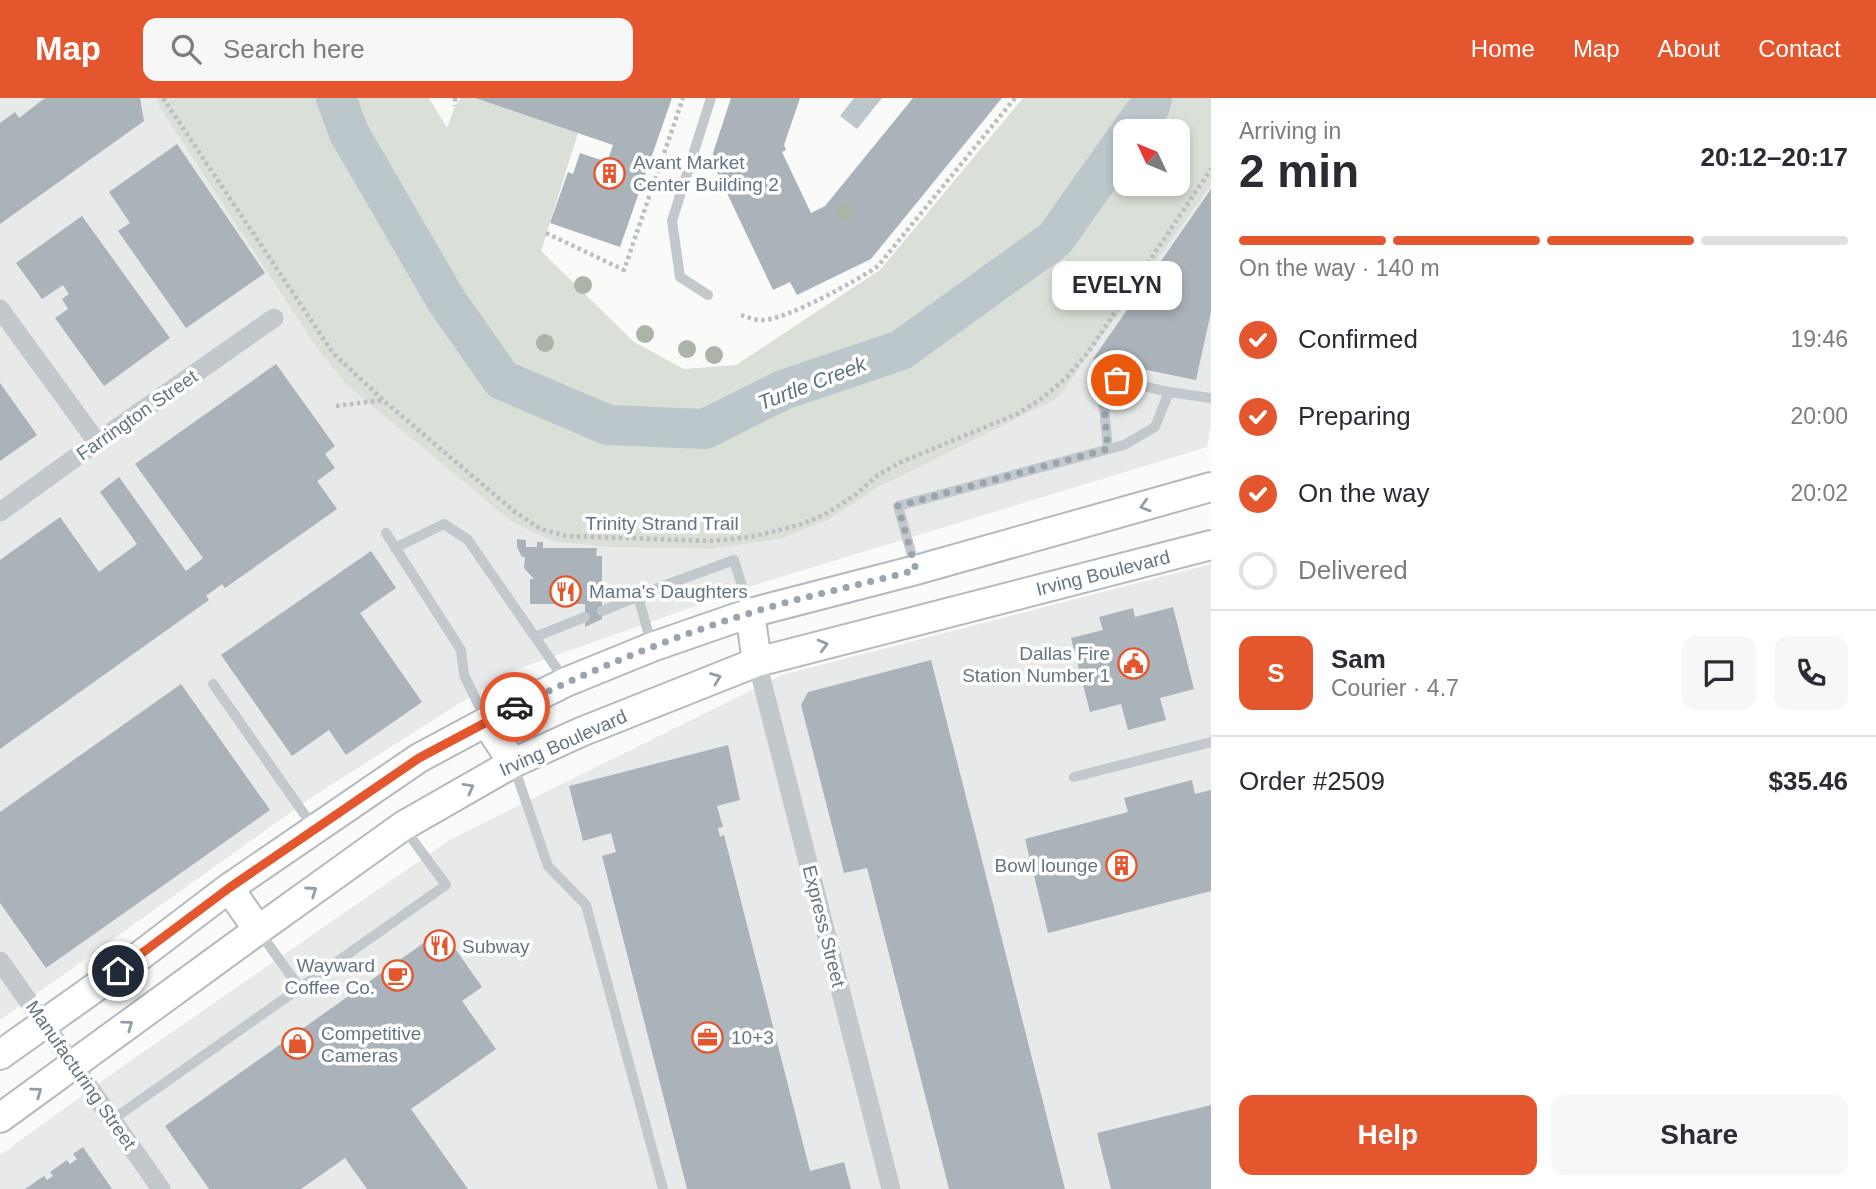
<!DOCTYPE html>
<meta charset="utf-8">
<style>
body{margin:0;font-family:Helvetica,sans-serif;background:#f7f7f7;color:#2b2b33;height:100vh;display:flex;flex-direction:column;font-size:26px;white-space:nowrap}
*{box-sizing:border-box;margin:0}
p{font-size:23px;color:#7c7c81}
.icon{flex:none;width:38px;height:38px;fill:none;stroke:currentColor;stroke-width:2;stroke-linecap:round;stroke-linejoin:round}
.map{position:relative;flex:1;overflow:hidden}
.panel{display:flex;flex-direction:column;background:#fff;width:665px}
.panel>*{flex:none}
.needle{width:46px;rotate:314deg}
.controls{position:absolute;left:1113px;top:21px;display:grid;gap:14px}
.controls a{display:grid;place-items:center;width:77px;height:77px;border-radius:14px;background:#fff;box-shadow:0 4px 10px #0003;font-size:35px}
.pin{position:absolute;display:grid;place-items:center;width:60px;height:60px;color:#fff;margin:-30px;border:4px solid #fff;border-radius:50%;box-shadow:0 2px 7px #0007}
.courier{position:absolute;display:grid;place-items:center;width:70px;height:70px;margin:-35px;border:5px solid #e4572e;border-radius:50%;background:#fff;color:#222;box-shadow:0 2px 9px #0007}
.bubble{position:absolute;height:49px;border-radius:14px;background:#fff;box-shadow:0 4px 10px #0003;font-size:23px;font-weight:800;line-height:49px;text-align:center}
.summary em{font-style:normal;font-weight:800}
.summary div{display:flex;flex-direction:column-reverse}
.summary{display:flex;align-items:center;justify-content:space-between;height:119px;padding:0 28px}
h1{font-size:46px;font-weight:800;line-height:52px}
.bar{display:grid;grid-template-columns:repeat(4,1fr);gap:10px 7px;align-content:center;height:84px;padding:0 28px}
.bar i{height:9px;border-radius:5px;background:#e1e1e2}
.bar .active{background:#e4572e}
.bar p{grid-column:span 4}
.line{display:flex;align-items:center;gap:18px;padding:0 28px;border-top:2px solid #e1e1e2}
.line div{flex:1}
.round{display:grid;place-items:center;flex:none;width:74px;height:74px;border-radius:14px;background:#f7f7f7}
ol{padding:0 28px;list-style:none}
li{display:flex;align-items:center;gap:21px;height:77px}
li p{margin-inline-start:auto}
li .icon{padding:7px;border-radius:50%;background:#e4572e;color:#fff;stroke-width:4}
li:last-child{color:#7c7c81}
li i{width:38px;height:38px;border:4px solid #e1e1e2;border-radius:50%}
.action{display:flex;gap:14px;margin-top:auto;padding:14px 28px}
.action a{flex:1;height:80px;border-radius:14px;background:#e4572e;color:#fff;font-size:28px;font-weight:800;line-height:80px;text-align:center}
.action a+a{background:#f7f7f7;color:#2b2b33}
header{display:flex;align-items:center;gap:42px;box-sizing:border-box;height:98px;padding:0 35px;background:#e4572e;color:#fff}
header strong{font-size:33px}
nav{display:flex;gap:38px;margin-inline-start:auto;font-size:24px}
.search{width:490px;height:63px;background:#f7f7f7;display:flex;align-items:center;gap:18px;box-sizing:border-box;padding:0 24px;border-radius:14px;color:#7c7c81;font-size:26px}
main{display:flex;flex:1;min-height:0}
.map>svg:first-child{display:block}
.built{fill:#e8e9e9}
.green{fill:#dadfd7;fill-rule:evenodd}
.water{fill:#bbc7cb}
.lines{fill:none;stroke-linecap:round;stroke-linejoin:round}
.river{stroke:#bbc7cb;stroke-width:40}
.building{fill:#aab3b9}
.secondary-casing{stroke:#b3babf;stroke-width:32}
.path{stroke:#bbbfc2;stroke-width:4.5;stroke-dasharray:3.5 3.5;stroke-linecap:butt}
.service{stroke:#c3c8cc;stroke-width:10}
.minor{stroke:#c3c8cc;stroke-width:19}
.secondary{stroke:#fff;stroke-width:28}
.tree{fill:#aab4a7}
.oneway{stroke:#939fa8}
.done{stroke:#99a4ac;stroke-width:7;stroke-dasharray:0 12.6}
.route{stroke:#e4572e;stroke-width:9}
.labels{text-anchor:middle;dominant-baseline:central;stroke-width:7;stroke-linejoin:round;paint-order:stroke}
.poi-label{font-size:19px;fill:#657683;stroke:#fff;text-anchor:start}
.street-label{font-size:19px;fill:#657683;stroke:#fff}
.water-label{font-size:21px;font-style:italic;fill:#60757c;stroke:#fff}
</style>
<header>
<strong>Map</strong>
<div class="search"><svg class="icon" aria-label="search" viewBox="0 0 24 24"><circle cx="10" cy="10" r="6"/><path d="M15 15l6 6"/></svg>Search here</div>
<nav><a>Home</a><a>Map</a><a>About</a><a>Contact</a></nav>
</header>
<main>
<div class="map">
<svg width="1211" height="1091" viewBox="0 0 1211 1091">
<rect width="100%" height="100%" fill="#fafaf8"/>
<path class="built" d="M0,0H155L166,19L318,252L347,287L555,444L610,449L710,451L830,421L877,390L1058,300L1211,87V326L1207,349L755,487L509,574L312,699L0,922Z
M1211,466V1091H0V1057L123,968L451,741L782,577Z"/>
<path class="green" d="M155,0H429L447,30L455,8L461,0H474L578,35L541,153L634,244L684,271L736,267L880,172L1023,0H1211V87L1058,300L877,390L830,421L779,441L710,451L610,449L555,444L511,423L347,287L318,252L166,19ZM1125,33H1178V86H1125Z"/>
<path class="water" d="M854,0H882L857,31L840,18Z"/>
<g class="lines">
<path class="river" d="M336,0L349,35L446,202L502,282L608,327L705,331L783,292L901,252L1055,141L1125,42
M1131,33L1150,8L1152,0"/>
</g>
<path class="building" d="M45,0H140L144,23L0,126V25L15,14L19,20Z
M475,0H672L620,149L550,125L568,74L573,76L580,55L607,64L613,47Z
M731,0H800L784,47L786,52L782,54L811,115L825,108L913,0H1002L871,161L797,197L790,184L773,192L715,70L713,55Z
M177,46L265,175L186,230L118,133L130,125L109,94Z
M1211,91V214L1196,282L1093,261Z
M82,118L170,240L104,288L55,220L68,211L62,201L69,196L63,187L42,201L16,165Z
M276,266L335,348L325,356L335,370L317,383L337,411L225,490L222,486L206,498L209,502L0,651V462L60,419L99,474L137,446L100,394L119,379L186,473L203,460L135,366Z
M0,285L37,337L0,363Z
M517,441L526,442V449H537V444H543V450H597L596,458H602V521L585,529V506H530V481H534L524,470L525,459H522L517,449Z
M371,453L396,490L360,515L422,604L346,657L329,632L292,658L221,557Z
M1173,509L1194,591L1160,600L1166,622L1128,632L1121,606L1090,614L1071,540L1103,532L1099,519L1133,510L1135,519Z
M931,562L962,683L1065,1091H949L867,770L844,775L801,607L808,594Z
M181,586L270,712L46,870L0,805V714Z
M728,647L740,702L717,708L723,729L718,730L720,739L724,737L810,1073L844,1064L851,1091H687L602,758L616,754L611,735L583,743L569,688Z
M1192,682L1195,696L1211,692V793L1048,835L1025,741L1128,714L1124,700Z
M442,832L482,889L462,903L496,951L411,1011L468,1091H367L345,1060L301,1091H209L165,1028Z
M1211,1007V1091H1111L1097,1035Z
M83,1049L112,1091H25L44,1078L47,1082L53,1078L50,1074L67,1062L70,1066L77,1061L73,1056Z"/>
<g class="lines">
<defs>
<path id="secondary" d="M750,515L757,564
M486,624L513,665
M229,790L258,832
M0,957L141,857L229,790L419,660L486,624L566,584L652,549L750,515L916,472L1211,389
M0,1020L258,832L403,728L513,665L581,634L757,564L1211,447"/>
</defs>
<use href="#secondary" class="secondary-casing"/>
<path class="path" d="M163,0L333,255L383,302L515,414L541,431L566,438L711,443L751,439L799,427L824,417L854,398L878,377L901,364L1017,316L1041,301L1067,279L1089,253L1211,71
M455,0V8
M546,135L624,172L683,0
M741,217C748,219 756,223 763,222C786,222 858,182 878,168L1015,0
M336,308L383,302"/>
<path class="service" d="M708,197L680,179L672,123L711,0
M1108,351L1103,298L1117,282L1169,294
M386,435L461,552L464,577L485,620
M395,450L444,426L468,442L564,581
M915,468L898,408L1124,347L1155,329L1169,294L1211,300
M638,498L651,545
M602,513L663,488L734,462L750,514
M535,539L585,519
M213,586L314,730
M513,666L548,768L586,807L663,1091
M1074,679L1211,644
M260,835L300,890
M112,1022L446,787L404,730"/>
<path class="minor" d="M0,211L97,344
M0,414L97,344L274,220
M757,564L891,1091
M0,863L161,1091"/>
<use href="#secondary" class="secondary"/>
</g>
<g class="tree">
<circle cx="846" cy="114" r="9"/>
<circle cx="583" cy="187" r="9"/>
<circle cx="645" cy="236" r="9"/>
<circle cx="545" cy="245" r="9"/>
<circle cx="687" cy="251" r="9"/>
<circle cx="714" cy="257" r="9"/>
</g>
<defs><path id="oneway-chevron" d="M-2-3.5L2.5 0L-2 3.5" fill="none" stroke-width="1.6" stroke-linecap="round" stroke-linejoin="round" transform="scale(1.75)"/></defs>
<g class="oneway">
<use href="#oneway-chevron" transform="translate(1145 408) rotate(164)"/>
<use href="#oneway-chevron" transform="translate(823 547) rotate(-15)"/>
<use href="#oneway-chevron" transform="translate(716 580) rotate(-21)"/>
<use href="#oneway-chevron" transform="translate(469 690) rotate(-29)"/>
<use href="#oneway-chevron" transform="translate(312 793) rotate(-35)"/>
<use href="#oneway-chevron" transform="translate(128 927) rotate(-36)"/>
<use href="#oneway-chevron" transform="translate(37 994) rotate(-36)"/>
</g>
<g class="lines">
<path class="done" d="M515,609C591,572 669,540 750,515C804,498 861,487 916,472L898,408L1108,351L1103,298L1117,282"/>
<path class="route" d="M118,873L229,790L419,660L515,609"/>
</g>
<defs>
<symbol id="building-ring" viewBox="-11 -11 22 22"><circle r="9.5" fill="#fff" stroke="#e4572e" stroke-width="1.5"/><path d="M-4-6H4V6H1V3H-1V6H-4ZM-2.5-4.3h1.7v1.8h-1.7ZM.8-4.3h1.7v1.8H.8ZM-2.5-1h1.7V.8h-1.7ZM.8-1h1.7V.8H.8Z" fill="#e4572e"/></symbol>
<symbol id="restaurant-ring" viewBox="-11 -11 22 22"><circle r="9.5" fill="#fff" stroke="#e4572e" stroke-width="1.5"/><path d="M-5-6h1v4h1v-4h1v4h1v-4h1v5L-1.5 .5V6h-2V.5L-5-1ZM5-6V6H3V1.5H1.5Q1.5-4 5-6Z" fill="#e4572e"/></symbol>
<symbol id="civic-ring" viewBox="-11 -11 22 22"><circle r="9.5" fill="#fff" stroke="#e4572e" stroke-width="1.5"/><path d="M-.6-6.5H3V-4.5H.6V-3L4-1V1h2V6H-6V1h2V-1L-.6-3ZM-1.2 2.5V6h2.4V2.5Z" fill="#e4572e"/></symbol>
<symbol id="cafe-ring" viewBox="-11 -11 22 22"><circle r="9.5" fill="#fff" stroke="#e4572e" stroke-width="1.5"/><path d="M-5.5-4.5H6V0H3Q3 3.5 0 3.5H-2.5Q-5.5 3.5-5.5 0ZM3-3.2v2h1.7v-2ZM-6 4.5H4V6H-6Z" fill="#e4572e"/></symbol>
<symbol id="office-ring" viewBox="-11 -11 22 22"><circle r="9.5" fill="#fff" stroke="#e4572e" stroke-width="1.5"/><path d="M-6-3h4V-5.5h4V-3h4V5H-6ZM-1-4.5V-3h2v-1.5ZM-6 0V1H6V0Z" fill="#e4572e"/></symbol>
<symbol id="shop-ring" viewBox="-11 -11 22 22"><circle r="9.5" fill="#fff" stroke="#e4572e" stroke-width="1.5"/><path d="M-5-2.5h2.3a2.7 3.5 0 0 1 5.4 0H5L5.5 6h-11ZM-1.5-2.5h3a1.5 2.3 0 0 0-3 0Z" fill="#e4572e"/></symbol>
</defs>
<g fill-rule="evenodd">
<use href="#building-ring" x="592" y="58" width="35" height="35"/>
<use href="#restaurant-ring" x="548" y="476" width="35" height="35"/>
<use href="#civic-ring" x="1116" y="548" width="35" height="35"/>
<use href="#building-ring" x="1104" y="750" width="35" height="35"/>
<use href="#restaurant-ring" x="422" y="830" width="35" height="35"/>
<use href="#cafe-ring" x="380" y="860" width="35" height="35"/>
<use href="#office-ring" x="690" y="922" width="35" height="35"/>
<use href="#shop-ring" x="280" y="928" width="35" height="35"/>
</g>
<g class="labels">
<g class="poi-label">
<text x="633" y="64">Avant Market<tspan x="633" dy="22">Center Building 2</tspan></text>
<text x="589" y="493">Mama's Daughters</text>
<text x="1110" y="555" text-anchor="end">Dallas Fire<tspan x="1110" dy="22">Station Number 1</tspan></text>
<text x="1098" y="767" text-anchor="end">Bowl lounge</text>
<text x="462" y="848">Subway</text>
<text x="375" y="867" text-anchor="end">Wayward<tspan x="375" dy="22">Coffee Co.</tspan></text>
<text x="321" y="935">Competitive<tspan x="321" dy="22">Cameras</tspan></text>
<text x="731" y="939">10+3</text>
</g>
<g class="street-label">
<text transform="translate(137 317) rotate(-35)">Farrington Street</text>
<text x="662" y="425">Trinity Strand Trail</text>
<text transform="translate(1103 475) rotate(-14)">Irving Boulevard</text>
<text transform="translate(563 645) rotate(-24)">Irving Boulevard</text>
<text transform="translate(824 828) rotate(76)">Express Street</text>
<text transform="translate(81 977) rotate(55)">Manufacturing Street</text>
</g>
<g class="water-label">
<text transform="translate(812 285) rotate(-21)">Turtle Creek</text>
</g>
</g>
</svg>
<div class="controls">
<a><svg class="needle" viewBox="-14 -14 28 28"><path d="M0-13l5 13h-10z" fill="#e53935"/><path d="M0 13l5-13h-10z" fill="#7c7c81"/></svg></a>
</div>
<div class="pin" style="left:1117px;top:282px;background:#ea580c"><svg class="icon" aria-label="bag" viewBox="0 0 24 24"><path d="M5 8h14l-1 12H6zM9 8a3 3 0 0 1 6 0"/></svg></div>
<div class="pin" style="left:118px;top:873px;background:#1f2937"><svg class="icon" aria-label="home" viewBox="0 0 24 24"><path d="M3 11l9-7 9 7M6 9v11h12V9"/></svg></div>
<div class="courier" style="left:515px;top:609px"><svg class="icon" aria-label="car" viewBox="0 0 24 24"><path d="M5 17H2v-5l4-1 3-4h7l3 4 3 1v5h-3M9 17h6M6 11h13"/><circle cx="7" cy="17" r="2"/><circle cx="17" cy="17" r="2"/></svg></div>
<div class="bubble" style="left:1052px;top:163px;width:130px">EVELYN</div>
</div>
<section class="panel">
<div class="summary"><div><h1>2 min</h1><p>Arriving in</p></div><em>20:12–20:17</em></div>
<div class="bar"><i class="active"></i><i class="active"></i><i class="active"></i><i></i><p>On the way · 140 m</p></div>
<ol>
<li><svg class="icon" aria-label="check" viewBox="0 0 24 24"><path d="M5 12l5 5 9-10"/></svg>Confirmed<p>19:46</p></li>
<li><svg class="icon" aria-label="check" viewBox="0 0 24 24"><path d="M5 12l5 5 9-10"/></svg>Preparing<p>20:00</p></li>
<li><svg class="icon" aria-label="check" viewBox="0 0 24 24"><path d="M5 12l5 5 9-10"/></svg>On the way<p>20:02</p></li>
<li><i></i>Delivered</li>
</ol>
<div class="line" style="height:126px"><b class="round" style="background:#e4572e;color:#fff">S</b><div><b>Sam</b><p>Courier · 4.7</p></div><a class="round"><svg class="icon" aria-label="chat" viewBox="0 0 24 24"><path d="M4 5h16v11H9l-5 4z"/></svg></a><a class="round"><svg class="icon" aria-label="phone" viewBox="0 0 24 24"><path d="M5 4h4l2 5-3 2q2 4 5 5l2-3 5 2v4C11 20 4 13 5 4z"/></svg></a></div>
<div class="line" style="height:91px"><div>Order #2509</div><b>$35.46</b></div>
<div class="action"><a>Help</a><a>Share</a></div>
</section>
</main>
